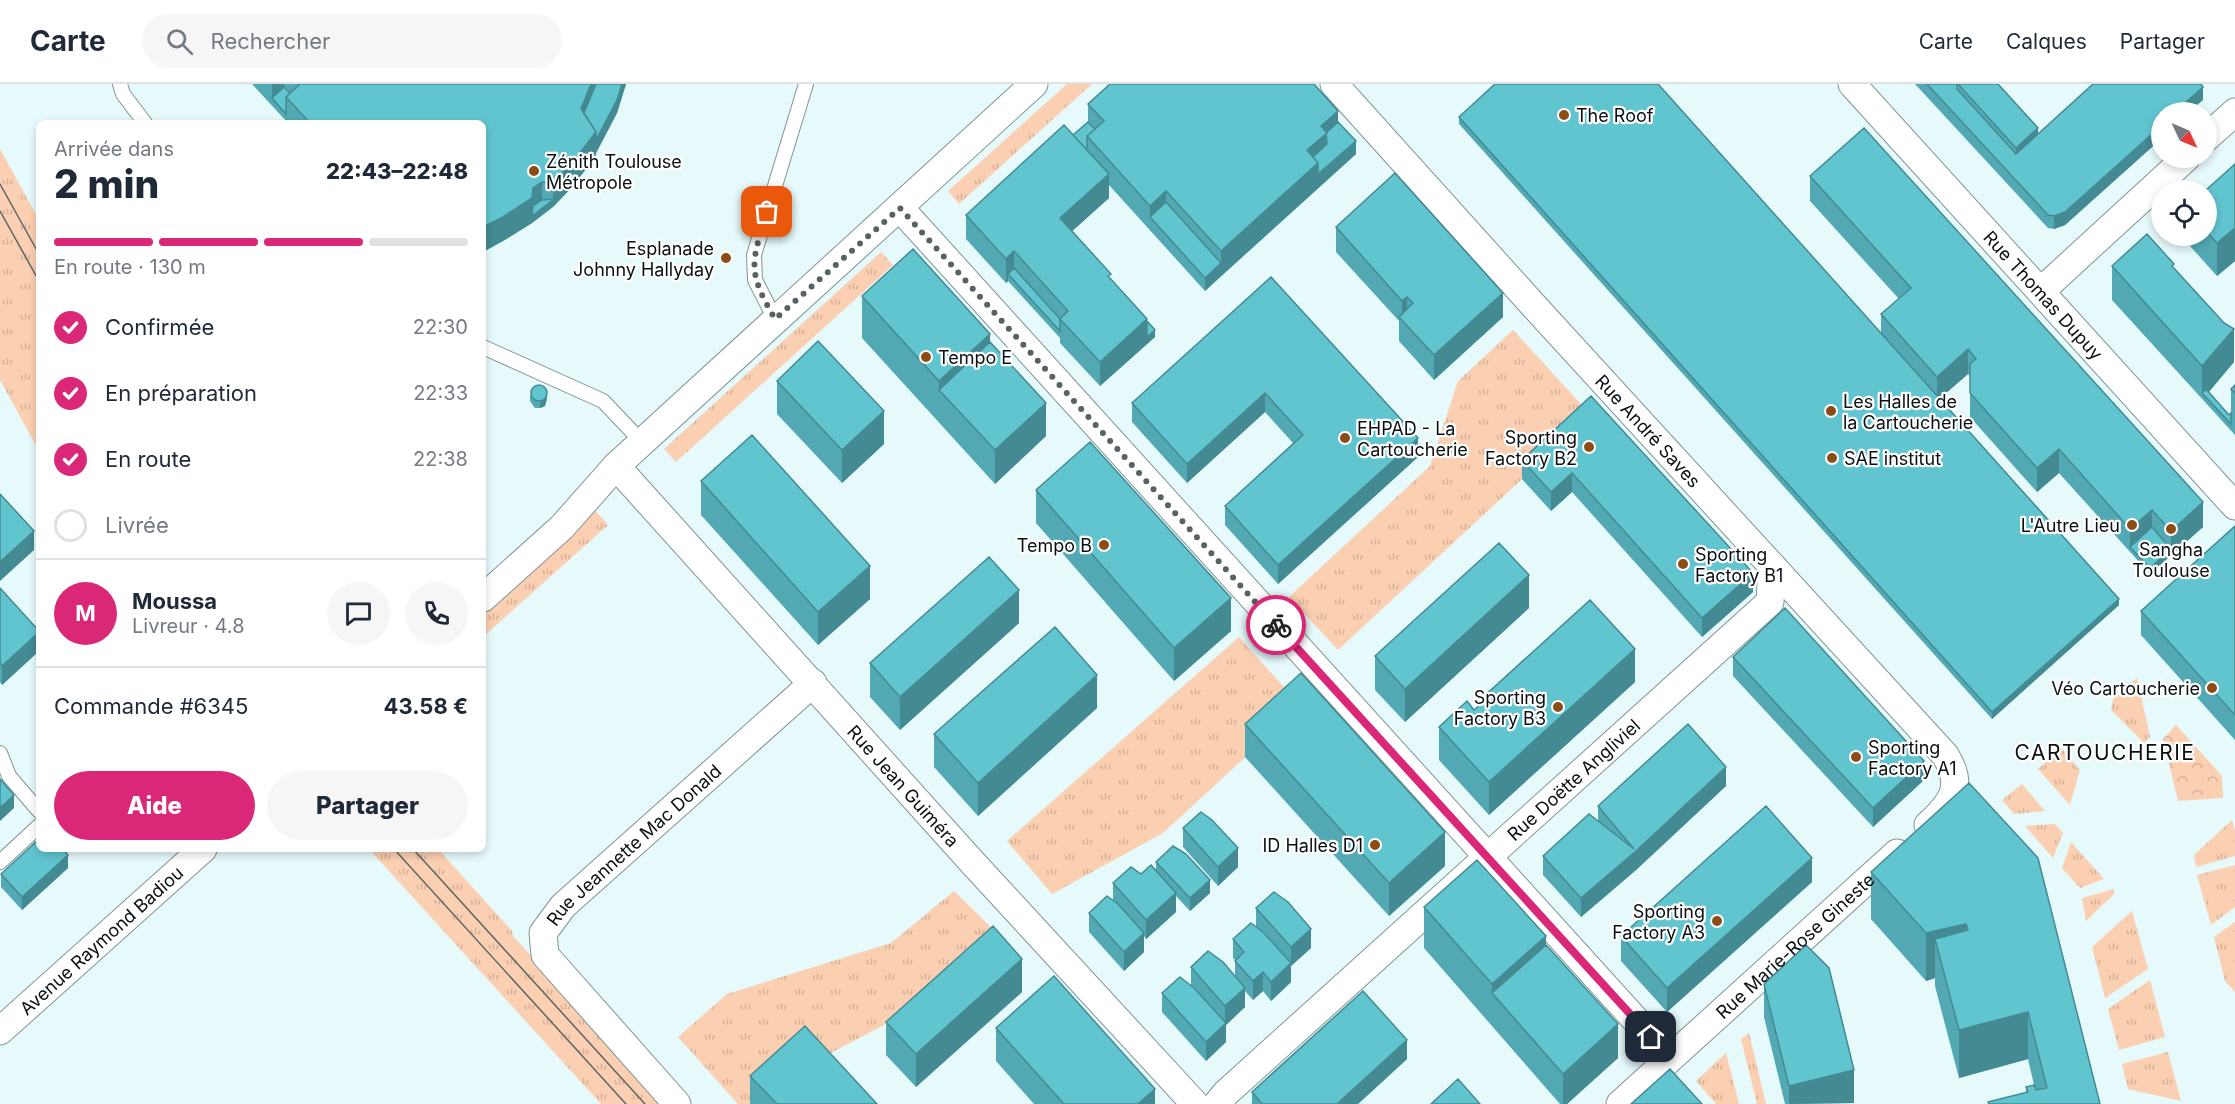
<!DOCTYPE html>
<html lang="fr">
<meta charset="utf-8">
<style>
body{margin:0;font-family:Inter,sans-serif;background:#f6f6f7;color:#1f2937;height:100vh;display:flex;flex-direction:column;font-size:22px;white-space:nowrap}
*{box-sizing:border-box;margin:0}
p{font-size:20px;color:#747a83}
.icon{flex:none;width:33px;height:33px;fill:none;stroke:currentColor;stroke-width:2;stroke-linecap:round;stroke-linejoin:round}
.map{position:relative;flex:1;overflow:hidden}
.sheet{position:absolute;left:36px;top:36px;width:450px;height:732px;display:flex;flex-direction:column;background:#fff;border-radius:9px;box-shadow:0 3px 9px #0003}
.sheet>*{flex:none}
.needle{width:39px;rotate:134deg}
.tools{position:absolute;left:2151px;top:18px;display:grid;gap:12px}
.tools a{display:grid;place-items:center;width:66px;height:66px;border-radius:50%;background:#fff;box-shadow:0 3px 9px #0003;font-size:30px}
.pin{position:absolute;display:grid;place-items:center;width:51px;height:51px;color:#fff;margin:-26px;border-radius:12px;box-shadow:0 3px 9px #0006}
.courier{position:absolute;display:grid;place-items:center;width:60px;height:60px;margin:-30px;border:4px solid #db2777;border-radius:50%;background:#fff;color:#222;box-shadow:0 2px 8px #0007}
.head em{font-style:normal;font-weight:800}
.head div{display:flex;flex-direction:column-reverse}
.head{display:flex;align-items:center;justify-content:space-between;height:102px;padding:0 18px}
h1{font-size:39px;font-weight:800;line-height:45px}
.bar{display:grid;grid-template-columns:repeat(4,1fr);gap:9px 6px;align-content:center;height:72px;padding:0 18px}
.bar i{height:8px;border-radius:4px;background:#e0e1e3}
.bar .on{background:#db2777}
.bar p{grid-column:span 4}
.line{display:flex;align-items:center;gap:15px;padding:0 18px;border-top:2px solid #e0e1e3}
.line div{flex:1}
.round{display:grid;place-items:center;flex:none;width:63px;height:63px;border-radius:32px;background:#f6f6f7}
ol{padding:0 18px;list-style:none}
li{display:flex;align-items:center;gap:18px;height:66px}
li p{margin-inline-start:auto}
li .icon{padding:6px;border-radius:50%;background:#db2777;color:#fff;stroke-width:4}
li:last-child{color:#747a83}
li i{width:33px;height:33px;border:3px solid #e0e1e3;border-radius:50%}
.primary-button{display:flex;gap:12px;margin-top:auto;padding:12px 18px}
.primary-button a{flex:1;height:69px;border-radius:36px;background:#db2777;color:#fff;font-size:24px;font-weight:800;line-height:69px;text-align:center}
.primary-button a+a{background:#f6f6f7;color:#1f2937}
header{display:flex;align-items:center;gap:36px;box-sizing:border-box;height:84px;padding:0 30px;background:#fff;border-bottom:2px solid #e0e1e3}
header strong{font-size:28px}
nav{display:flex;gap:33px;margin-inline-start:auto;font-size:21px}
.search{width:420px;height:54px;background:#f6f6f7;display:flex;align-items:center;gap:15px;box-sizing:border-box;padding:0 21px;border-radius:33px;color:#747a83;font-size:22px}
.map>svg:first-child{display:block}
.grass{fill:url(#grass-tufts)}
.park{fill:url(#park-crowns)}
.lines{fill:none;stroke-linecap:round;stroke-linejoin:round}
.lane-casing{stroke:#829495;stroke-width:16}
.street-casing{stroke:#829495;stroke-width:29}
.lane{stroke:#fff;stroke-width:14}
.street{stroke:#fff;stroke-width:27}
.tram{stroke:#5a6566;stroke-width:1.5}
.wall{fill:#53a9b3}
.shaded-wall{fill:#448a92}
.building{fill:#61c5d0;stroke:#448a92;stroke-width:1.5}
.done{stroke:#576263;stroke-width:6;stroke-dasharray:0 10.8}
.route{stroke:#db2777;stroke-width:8}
.poi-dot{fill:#8c4c16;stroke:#fff;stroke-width:2}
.labels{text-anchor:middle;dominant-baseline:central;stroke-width:4.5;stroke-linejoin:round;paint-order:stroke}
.poi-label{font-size:18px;fill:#0a1011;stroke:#fff;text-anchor:start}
.street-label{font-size:18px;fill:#0a1011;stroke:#fff}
.quarter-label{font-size:21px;letter-spacing:1.5px;fill:#0a1011;stroke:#fff}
</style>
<header>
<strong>Carte</strong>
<div class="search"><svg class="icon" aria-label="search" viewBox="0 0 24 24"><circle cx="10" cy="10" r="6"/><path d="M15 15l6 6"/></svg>Rechercher</div>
<nav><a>Carte</a><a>Calques</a><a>Partager</a></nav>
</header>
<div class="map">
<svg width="2235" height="1020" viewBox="0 0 2235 1020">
<defs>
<pattern id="grass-tufts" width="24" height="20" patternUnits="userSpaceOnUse" patternTransform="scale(1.5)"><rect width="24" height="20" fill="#fbcfb1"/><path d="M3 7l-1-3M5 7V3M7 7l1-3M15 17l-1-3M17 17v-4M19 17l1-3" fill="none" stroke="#d6b197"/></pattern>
<pattern id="park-crowns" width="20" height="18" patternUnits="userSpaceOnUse" patternTransform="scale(1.5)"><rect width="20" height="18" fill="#fbcfb1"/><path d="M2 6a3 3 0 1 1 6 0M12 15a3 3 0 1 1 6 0" fill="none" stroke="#d6b197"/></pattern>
</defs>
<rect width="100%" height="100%" fill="#e6f9fb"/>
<path class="grass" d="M1067,0H1092L959,120L948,107Z
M0,65L39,136V367L0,296Z
M881,168L893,181L676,378L664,365Z
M1513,246L1591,331L1338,566L1289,513L1430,382L1458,297Z
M594,425L608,441L483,553V526Z
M1239,553L1301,622L1163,749L1052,810L1007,757Z
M2137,594L2150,653L2144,659L2111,626L2113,615Z
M2061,664L2080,686L2070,721L2038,685Z
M2022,700L2045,727L2014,730L2002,716Z
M2232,736L2235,747V772L2196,783L2194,771Z
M2055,740L2063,749L2053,774L2025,742Z
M2071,758L2104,795L2080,804L2062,784Z
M369,765H438L512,847L513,852L668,1020H601Z
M2235,781V823L2211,841L2197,791Z
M2114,805V810L2086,837L2082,814Z
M954,807L1004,856L947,908L808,981L765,1020H738L678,953L727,910L891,859Z
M2132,827L2148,885L2105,914L2092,863Z
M2235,838V908L2225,897L2214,853Z
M2150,896L2165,953L2119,966L2108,925Z
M1749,949L1766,1020H1757L1741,955Z
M2168,968L2181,1017L2128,1005L2122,980Z
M1726,969L1739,1020H1716L1696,997Z"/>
<path class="park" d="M2176,641L2222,692L2223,714L2178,717L2163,655Z"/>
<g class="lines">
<defs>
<path id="lane" d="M120,0L123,10L145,39
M775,235L755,196L754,171L806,0
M483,263L603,317L642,358
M0,669L9,692L39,727
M0,778L39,742"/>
<g id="street">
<path id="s1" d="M1334,0L1534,222L1945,671C1965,702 1952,719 1928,741"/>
<path id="s2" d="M1852,0L2235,422"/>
<path d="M2206,54L2235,28"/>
<path d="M900,124L1670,974"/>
<path d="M2041,207L2186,74"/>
<path id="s3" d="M616,382L972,778L1195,1020"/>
<path d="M483,514L562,443L616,382L1034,0"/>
<path id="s4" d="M0,947L203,765"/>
<path id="s5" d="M677,1020L545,871L543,849L563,822L813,599"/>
<path id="s6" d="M1217,1020L1226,1009L1770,518L1772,482"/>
<path id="s7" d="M1620,1020L1897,769"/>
</g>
</defs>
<use href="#lane" class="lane-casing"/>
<use href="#street" class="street-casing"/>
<use href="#lane" class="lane"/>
<use href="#street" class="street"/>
<path class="tram" d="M0,100L39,170
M0,127L39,197
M394,765L626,1020
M413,765L645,1020"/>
</g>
<path class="wall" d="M252,0H626L617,29L596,69V72L573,102L554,122L532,139L503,157L483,168V39H288Z
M1915,0H1998L2038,50L2203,16L2162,28V54L2065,141L2054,145L2048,144Z
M1088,20L1338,38L1356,70L1205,207L1109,101V114L1072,147L1111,196L1147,237L1155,253L1100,302L1060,259V254L1008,197L1006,199L966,155V131L1073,51L1088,38Z
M1459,33L1881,248V230L1899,215L1810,117V92L2203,443L2150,490L2059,389L2037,408L1970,333V292L1968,290L1940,314L2119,521L1992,635L1459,40Z
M2235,80V177L2217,192L2181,152H2206V106Z
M1336,143L1503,233L1434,296L1399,257V237L1336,168Z
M2112,182L2174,184L2234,278L2209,308L2229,331L2231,329V305L2235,301V351L2112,216Z
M1271,193L1418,373L1278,500L1225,441V422L1293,359L1265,328L1187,399L1132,338V319Z
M862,212L990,258L1046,352L995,400L862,254Z
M777,297L884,360L842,399L777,330Z
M530,311L547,314L545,322L540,324H535L530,317Z
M1591,312L1753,508L1702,553L1572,408L1551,427L1522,395V376Z
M701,397L870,515L818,561L701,431Z
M1036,406L1231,547L1174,597L1036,439Z
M2235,442V656L2141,551V527Z
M0,504L39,547V567L2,601L0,598Z
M1529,524L1405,638L1375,606V572Z
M1019,539L900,646L870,613V579Z
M1733,573L1924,696L1873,743L1733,592Z
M1635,598L1489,731L1439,676V643L1474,626L1481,620V615Z
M1097,624L978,732L934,683V650Z
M1245,640L1445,782L1389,832L1245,673Z
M1969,699L2100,1020L2026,1009V1003L2035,1005L2028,975L1959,994L1935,902V894L1926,897L1871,835V788Z
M1726,702L1636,786L1581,833L1543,791V772L1598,737V722Z
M1183,744L1238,783L1218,802L1183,763Z
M1156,778L1210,809L1190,827L1176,812V828L1146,855L1144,852V868L1124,887L1089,848V829L1113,817V799L1141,790L1156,787Z
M68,784L22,826L1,803V790Z
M1812,798L1667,928L1621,877V852Z
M1424,823L1546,861L1618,974L1567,1020H1560L1424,864Z
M1256,824L1311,864L1291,882V898L1271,917L1263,907L1253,916L1245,907V923L1226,941V958L1206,977L1162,928V909L1191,901V883L1235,892V876L1233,874V855L1256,843Z
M1764,900L1854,1019L1785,1020L1764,933Z
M1022,908L916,1003L886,971V938Z
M996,944L1155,1020H1034L996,977Z
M1407,975L1358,1020H1252V1008Z
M750,992L877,1020H750Z"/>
<path class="shaded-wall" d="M272,0H284V10L272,14Z
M591,0H602L584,41L581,25Z
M622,0H626L617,29L596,69V72L573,102L554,122L532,139L503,157L483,168V143L533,104L542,98V123L553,116V98Z
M2203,3V16L2189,28H2175Z
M1338,27V51L1356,57V70L1221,192V167L1307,66L1321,42Z
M2162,41V54L2065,141L2054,145V132Z
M2038,44V63L2016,83V64Z
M1109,90V114L1060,158V134Z
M1166,107V131L1150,133V122Z
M2235,134V177L2217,192V159Z
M1014,167V191L1008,190V197L1006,199V175Z
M1221,179V192L1205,207V194Z
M1503,209V233L1434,296V271Z
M1407,213V237H1402V217Z
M1147,235V260L1100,302V278Z
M2234,245V278L2205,312L2202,309V316V282Z
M1155,246V253L1147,260V253Z
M990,250V292L939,306V297Z
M1968,265V290L1937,317V293Z
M547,307V314L545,322L540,324V318Z
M1265,309V328L1187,399V380Z
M1046,319V352L995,400V366Z
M884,327V360L842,399V366Z
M1418,354V373L1278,500V481Z
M2059,365V389L2037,408V384Z
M1572,389V408L1551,427V408Z
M2203,418V443L2150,490V484L2171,465V447Z
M2152,426V450L2130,463V445Z
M34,447V466L0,497V478Z
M870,482V515L818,561V528Z
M1753,489V508L1702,553V534Z
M1529,491V524L1405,638V605Z
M1019,506V539L900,646V613Z
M1231,514V547L1174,597V564Z
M2119,515V521L1992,635V628Z
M39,548V567L2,601V582Z
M1635,565V598L1489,731V698Z
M1097,591V624L978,732V699Z
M1924,677V696L1873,743V724Z
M1726,683V702L1636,786L1581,833V814Z
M14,711V724L0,737V724Z
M1445,748V782L1389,832V799Z
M1238,764V783L1218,802V783Z
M68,771V784L22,826V813Z
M1812,774V798L1667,928V904Z
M1210,796V809L1190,827V814Z
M1176,809V828L1146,855V836Z
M1966,840V887L1935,855V894L1926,897V849Z
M1311,845V864L1291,882V898L1271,917V898L1291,880V863Z
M1144,849V868L1124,887V868Z
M1546,852V894L1492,909V900Z
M1022,875V908L916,1003V970Z
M1263,888V907L1253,916V897Z
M1245,904V923L1226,941V958L1206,977V958L1225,940V922Z
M2028,928V975L1959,994V946Z
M1618,940V974L1567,1020H1563V990Z
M1407,956V975L1358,1020H1337Z
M1854,986V1019L1789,1020V1002Z
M1155,1005V1020H1138Z"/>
<path class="building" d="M298,0H591L581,25L596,48L573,78L553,98H542L533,104L532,114L503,133L483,143V39H310L286,13L299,1Z
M596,0H622L617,16L596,56V48L584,29Z
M1110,0H1314L1338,27L1321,42L1327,49L1307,66L1318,79L1221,167L1166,107L1150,122L1087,52L1104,37L1088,20Z
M1495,0H1658L2119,515L1992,628L1459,33Z
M1927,0H1957V5L2016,70L2093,0H2201L2203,3L2175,28H2162V41L2065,128L2054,132L2048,131Z
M1958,0H1998L2038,44L2016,64Z
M284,3L290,9L286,13V30L272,14Z
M1088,38L1095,45L1087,52V66L1073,51Z
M1338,38L1356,57L1318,90V79L1313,73L1327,60L1326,49Z
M1064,41L1109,90L1060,134L1111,190L1108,192L1147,235L1100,278L1060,235L1068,227L1014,167L1006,175L966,131Z
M1864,44L2203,418L2171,447L2152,426L2130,445L2059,365L2037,384L1970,309V280L1976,275L1968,265L1937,293L1881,230L1911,204L1810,92Z
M2235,80V144L2217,159L2206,147V106Z
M1395,89L1503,209L1434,271L1399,233L1413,219L1407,213L1402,217L1336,143Z
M554,115L532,132L533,122L542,116Z
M1166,118L1221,179L1205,194L1150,133Z
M2147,150L2174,180L2172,182L2224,239L2234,245L2202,282L2112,182Z
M913,165L990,250L939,297L862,212Z
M1014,184L1060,235V247L1008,190Z
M1271,193L1418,354L1278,481L1225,422L1303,351L1265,309L1187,380L1132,319Z
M1147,237L1155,246L1147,253Z
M818,257L884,327L842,366L777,297Z
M990,258L1046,319L995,366L939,306Z
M531 309a8 8 0 1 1 16 0a8 8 0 1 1-16 0Z
M2235,301V309L2231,305Z
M2206,305L2229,331L2231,329V340L2202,309Z
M1591,312L1753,489L1702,534L1572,389L1551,408L1522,376Z
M752,351L870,482L818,528L701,397Z
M1090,358L1231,514L1174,564L1036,406Z
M0,410L34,447L0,478Z
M2235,442V631L2141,527Z
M2152,443L2171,465L2150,484L2130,463Z
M1499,459L1529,491L1405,605L1375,572Z
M989,473L1019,506L900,613L870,579Z
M0,504L39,547V548L2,582L0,579Z
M1590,516L1635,565L1489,698L1439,643L1467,617L1474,626L1484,618L1481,615Z
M1785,524L1924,677L1873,724L1733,573Z
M1055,543L1097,591L978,699L934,650Z
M1301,589L1445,748L1389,799L1245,640Z
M1688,640L1726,683L1636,767L1581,814L1543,772L1589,730L1634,765L1598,722Z
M0,695L14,711L0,724Z
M1969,699L2038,774L2100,1020H1989L1988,1018L2028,1008L2026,1003L2034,1001L2036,1006L2047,1004L2028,928L1959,946L1935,855L1968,846L1966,840L1926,849L1871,788Z
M1766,722L1812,774L1667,904L1621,852Z
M1201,728L1212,736L1238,764L1218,783L1183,744Z
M39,755V765H63L68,771L22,813L1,790Z
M1173,762L1186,770L1210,796L1190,814L1156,778Z
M1477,776L1546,852L1492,900L1424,823Z
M1151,781L1176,809L1146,836L1113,799L1131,783L1141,790Z
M1274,808L1288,818L1311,845L1291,863L1256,824Z
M1107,812L1118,820L1144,849L1124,868L1089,829Z
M1251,839L1264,849L1291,879L1271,898L1263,888L1253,897L1235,877L1244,868L1233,855Z
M993,842L1022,875L916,970L886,938Z
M1546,861L1618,940L1563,990L1492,909Z
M1806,861L1829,884L1854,986L1789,1002L1764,900Z
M1208,867L1223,878L1245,904L1225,922L1191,883Z
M1054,892L1155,1005L1138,1020H1064L996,944Z
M1180,893L1194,904L1226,939L1206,958L1162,909Z
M1363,907L1407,956L1337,1020H1262L1252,1008Z
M805,942L877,1020H777L750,992Z
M1670,985L1702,1020H1631Z
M1458,995L1480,1020H1431Z"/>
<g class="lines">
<path class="done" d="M767,128C751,180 747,187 775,235L900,124L1276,541"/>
<path class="route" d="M1276,541L1651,953"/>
</g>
<g class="poi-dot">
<circle cx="1564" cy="31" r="6"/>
<circle cx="534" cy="87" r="6"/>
<circle cx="726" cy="174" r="6"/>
<circle cx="926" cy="273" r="6"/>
<circle cx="1831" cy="327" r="6"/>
<circle cx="1345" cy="354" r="6"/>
<circle cx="1589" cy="363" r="6"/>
<circle cx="1832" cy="374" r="6"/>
<circle cx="2132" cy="441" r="6"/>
<circle cx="2171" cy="445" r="6"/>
<circle cx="1104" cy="461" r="6"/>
<circle cx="1683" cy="480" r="6"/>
<circle cx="2212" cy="604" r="6"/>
<circle cx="1558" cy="623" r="6"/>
<circle cx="1856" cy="673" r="6"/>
<circle cx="1375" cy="761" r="6"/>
<circle cx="1717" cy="837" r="6"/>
</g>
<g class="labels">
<g class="poi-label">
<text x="1576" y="31">The Roof</text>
<text x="546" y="77">Zénith Toulouse<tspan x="546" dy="21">Métropole</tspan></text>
<text x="714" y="164" text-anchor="end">Esplanade<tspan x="714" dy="21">Johnny Hallyday</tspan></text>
<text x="938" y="273">Tempo E</text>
<text x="1843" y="317">Les Halles de<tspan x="1843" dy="21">la Cartoucherie</tspan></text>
<text x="1357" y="344">EHPAD - La<tspan x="1357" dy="21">Cartoucherie</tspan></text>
<text x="1577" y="353" text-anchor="end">Sporting<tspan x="1577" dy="21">Factory B2</tspan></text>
<text x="1844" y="374">SAE institut</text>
<text x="2120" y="441" text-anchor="end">L'Autre Lieu</text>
<text x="1092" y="461" text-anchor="end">Tempo B</text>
<text x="2171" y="465" text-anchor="middle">Sangha<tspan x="2171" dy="21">Toulouse</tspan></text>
<text x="1695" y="470">Sporting<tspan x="1695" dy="21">Factory B1</tspan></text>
<text x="2200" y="604" text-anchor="end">Véo Cartoucherie</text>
<text x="1546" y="613" text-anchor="end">Sporting<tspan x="1546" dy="21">Factory B3</tspan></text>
<text x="1868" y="663">Sporting<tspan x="1868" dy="21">Factory A1</tspan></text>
<text x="1363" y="761" text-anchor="end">ID Halles D1</text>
<text x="1705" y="827" text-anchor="end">Sporting<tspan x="1705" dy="21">Factory A3</tspan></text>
</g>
<g class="street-label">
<text stroke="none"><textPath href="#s2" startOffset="285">Rue Thomas Dupuy</textPath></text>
<text stroke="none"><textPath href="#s1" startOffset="468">Rue André Saves</textPath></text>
<text stroke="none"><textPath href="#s6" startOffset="482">Rue Doëtte Angliviel</textPath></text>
<text stroke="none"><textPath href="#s3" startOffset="430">Rue Jean Guiméra</textPath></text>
<text stroke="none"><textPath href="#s5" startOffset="348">Rue Jeannette Mac Donald</textPath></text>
<text stroke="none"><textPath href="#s4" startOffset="136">Avenue Raymond Badiou</textPath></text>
<text stroke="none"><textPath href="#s7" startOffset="236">Rue Marie-Rose Gineste</textPath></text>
</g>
<g class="quarter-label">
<text x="2105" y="668">CARTOUCHERIE</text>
</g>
</g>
</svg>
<div class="tools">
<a><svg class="needle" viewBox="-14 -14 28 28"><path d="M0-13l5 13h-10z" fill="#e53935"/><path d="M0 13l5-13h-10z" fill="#747a83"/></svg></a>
<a><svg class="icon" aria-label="locate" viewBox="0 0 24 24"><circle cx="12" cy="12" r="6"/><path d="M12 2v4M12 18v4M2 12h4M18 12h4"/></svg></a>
</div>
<div class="pin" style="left:767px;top:128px;background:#ea580c"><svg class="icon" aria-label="bag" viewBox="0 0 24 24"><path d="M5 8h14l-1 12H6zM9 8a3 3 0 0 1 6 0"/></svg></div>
<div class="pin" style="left:1651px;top:953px;background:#1f2937"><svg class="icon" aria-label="home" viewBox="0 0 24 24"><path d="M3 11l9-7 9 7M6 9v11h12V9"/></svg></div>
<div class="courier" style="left:1276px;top:541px"><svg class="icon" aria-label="bike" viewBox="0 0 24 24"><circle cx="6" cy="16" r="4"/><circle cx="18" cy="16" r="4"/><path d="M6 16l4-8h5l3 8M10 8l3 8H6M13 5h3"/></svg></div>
<section class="sheet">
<div class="head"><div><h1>2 min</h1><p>Arrivée dans</p></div><em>22:43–22:48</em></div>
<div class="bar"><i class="on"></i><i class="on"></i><i class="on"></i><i></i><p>En route · 130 m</p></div>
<ol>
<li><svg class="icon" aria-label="check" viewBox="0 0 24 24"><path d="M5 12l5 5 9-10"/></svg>Confirmée<p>22:30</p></li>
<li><svg class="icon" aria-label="check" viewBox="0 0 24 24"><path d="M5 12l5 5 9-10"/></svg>En préparation<p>22:33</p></li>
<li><svg class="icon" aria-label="check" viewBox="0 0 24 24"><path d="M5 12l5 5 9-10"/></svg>En route<p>22:38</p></li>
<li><i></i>Livrée</li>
</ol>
<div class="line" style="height:108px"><b class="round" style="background:#db2777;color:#fff">M</b><div><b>Moussa</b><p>Livreur · 4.8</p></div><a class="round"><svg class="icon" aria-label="chat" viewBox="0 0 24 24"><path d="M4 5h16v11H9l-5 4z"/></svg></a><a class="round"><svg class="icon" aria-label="phone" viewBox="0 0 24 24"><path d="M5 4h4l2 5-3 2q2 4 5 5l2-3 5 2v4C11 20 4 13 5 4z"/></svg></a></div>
<div class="line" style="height:78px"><div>Commande #6345</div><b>43.58 €</b></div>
<div class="primary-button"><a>Aide</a><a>Partager</a></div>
</section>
</div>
